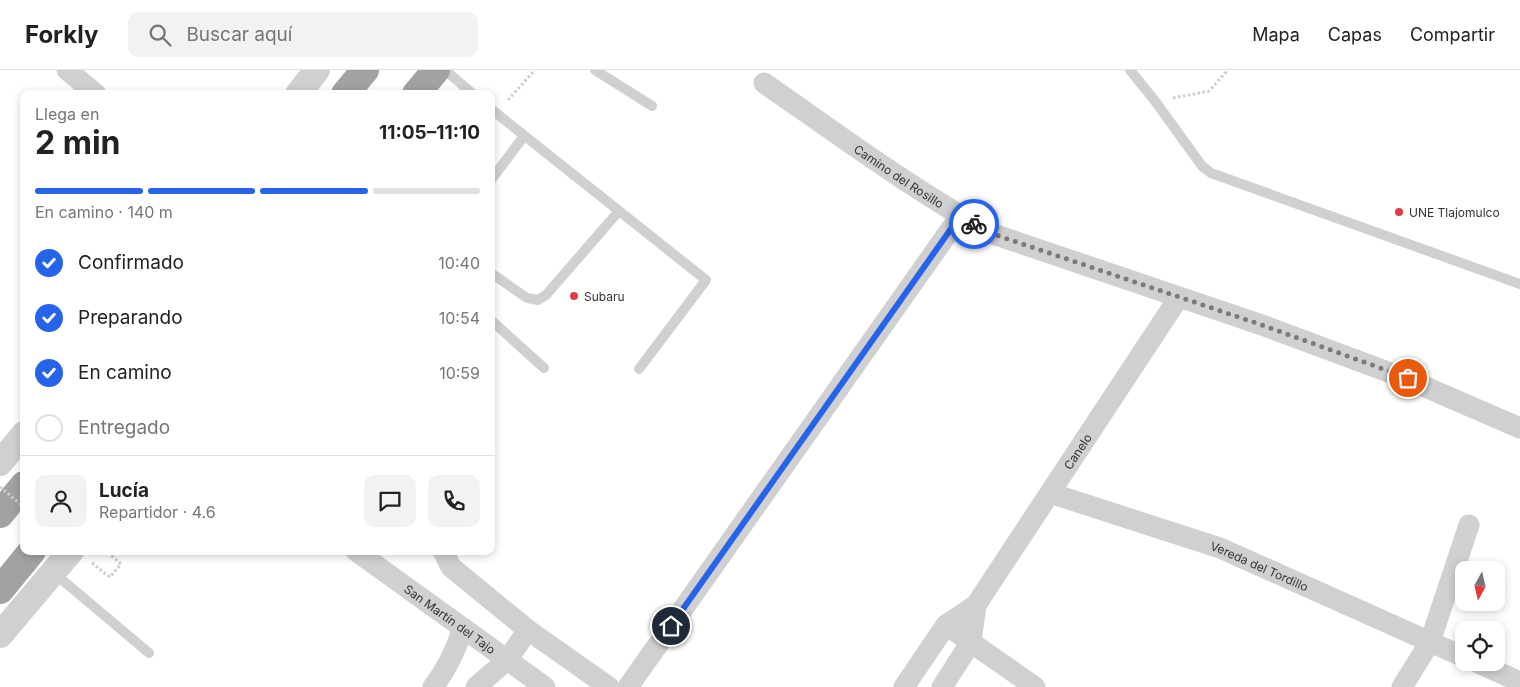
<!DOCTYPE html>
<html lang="es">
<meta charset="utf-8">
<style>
body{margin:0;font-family:Inter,sans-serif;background:#f2f2f2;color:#222;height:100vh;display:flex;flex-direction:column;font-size:19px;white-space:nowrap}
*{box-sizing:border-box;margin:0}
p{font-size:16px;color:#767676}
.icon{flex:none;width:28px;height:28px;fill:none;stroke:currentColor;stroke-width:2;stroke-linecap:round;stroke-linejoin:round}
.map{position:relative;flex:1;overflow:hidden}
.side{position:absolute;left:20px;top:20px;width:475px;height:465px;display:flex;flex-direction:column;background:#fff;border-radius:10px;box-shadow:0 2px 8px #0003}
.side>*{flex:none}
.needle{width:32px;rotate:188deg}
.controls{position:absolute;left:1455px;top:491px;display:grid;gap:10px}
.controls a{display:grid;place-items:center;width:50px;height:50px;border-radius:10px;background:#fff;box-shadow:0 2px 8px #0003;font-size:25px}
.pin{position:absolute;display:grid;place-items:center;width:42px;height:42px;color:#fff;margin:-21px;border:2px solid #fff;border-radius:50%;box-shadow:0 1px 5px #0007}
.courier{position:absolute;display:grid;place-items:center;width:50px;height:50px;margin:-25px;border:4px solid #2563eb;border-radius:50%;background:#fff;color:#222;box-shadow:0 1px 6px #0007}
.overview em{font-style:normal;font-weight:700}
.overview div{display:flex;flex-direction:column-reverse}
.overview{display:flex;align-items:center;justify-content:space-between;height:85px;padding:0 15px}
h1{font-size:32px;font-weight:700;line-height:38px}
.bar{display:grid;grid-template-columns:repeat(4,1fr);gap:8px 5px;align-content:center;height:60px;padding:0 15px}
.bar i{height:6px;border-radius:4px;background:#e0e0e0}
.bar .current{background:#2563eb}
.bar p{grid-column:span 4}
.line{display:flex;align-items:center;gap:12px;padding:0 15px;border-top:1px solid #e0e0e0}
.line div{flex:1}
.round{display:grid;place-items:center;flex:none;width:52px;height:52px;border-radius:10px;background:#f2f2f2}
ol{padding:0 15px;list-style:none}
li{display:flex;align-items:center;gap:15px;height:55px}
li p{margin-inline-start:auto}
li .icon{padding:5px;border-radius:50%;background:#2563eb;color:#fff;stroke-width:4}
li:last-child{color:#767676}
li i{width:28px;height:28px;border:2px solid #e0e0e0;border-radius:50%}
header{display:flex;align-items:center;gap:30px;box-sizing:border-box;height:70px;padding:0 25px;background:#fff;border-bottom:1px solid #e0e0e0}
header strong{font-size:24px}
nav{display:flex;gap:28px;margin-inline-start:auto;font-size:18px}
.search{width:350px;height:45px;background:#f2f2f2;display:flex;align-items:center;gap:12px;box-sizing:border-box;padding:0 18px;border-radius:10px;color:#767676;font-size:19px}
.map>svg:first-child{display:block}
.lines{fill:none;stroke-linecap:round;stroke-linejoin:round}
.path{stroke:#cdcdcd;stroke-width:3;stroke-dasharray:2.5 2.5;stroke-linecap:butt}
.service{stroke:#d0d0d0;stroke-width:10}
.minor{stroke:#d0d0d0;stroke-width:21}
.tertiary{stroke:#d0d0d0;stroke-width:26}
.trunk{stroke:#a2a2a2;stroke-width:28}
.path-bridge{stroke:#cdcdcd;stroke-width:3;stroke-dasharray:2.5 2.5;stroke-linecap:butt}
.done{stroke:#7a7a7a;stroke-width:5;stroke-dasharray:0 9}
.route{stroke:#2563eb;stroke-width:6}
.poi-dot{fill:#e63946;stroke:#fff;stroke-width:2}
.labels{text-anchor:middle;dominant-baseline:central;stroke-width:5;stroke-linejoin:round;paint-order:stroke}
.street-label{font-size:12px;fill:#333;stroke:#fff}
.poi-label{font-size:12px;fill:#333;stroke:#fff;text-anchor:start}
</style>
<header>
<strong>Forkly</strong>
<div class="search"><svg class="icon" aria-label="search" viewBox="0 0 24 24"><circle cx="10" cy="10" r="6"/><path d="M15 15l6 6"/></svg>Buscar aquí</div>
<nav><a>Mapa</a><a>Capas</a><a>Compartir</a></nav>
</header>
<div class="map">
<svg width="1520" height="617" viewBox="0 0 1520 617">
<rect width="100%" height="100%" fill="#fff"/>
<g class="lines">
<path class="path" d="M1173,28L1209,21L1226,2V0
M508,30L535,0
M92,493L110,507L121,494L106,481"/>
<path class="service" d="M445,0L473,24
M595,0L652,36
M1130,0L1155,31L1202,96L1211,103L1520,214
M491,39L706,210L639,299
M491,110L524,66
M491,203L527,228L538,230L546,225L619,141
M491,250L544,298
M54,503L149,583"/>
<g class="minor">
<path d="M67,0L96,24"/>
<path id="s1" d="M764,13C839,65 913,120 993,164L1262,255L1407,309L1520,358"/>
<path id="s2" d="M1050,423L1220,478L1464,587"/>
<path id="s3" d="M356,481L545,617"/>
<path d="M443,481L451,497L528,560L609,617"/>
<path d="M946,555L1035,617"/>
<path d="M1476,592L1520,612"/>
<path d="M433,617C447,599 456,580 463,558"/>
<path d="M476,617L507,590L528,560"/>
<path d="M628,617L960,146"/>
<path id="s4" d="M904,617L946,555L976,535L1179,227"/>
<path d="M942,617L971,572L976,535"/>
<path d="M1402,617L1430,572L1469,455"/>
</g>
<path class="tertiary" d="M298,24L317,0
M0,393L24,364
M0,565L71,481"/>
<path class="trunk" d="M345,24L365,0
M416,24L436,0
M0,444L24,415
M0,520L32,481"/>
<path class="path-bridge" d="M0,417L24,437"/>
</g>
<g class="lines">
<path class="done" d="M974,154L993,164L1262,255L1408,308"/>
<path class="route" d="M671,556L960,146L974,154"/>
</g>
<g class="poi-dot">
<circle cx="1399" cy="142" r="5"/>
<circle cx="574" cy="226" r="5"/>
</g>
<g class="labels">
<g class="street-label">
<text stroke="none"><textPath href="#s1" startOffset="164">Camino del Rosillo</textPath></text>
<text stroke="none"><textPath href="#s4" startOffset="295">Canelo</textPath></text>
<text stroke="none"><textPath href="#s2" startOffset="222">Vereda del Tordillo</textPath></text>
<text stroke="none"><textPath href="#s3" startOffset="116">San Martín del Tajo</textPath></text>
</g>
<g class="poi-label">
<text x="1409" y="142">UNE Tlajomulco</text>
<text x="584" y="226">Subaru</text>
</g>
</g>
</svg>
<div class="controls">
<a><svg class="needle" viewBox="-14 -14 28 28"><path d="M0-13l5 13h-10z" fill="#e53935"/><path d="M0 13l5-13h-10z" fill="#767676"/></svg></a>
<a><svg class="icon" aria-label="locate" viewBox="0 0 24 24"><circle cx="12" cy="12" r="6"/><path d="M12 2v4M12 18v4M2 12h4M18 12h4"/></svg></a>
</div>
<div class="pin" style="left:1408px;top:308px;background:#ea580c"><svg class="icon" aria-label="bag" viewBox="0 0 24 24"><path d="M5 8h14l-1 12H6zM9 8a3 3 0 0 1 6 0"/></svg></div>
<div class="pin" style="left:671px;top:556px;background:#1f2937"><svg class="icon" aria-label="home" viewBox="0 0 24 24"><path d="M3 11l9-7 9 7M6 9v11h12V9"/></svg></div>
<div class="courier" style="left:974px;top:154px"><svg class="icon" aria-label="bike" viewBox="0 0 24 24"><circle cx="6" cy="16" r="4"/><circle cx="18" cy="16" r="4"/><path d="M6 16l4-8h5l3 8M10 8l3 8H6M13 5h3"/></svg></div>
<section class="side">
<div class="overview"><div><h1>2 min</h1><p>Llega en</p></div><em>11:05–11:10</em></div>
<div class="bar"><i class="current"></i><i class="current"></i><i class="current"></i><i></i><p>En camino · 140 m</p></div>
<ol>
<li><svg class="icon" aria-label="check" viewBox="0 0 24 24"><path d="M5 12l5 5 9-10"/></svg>Confirmado<p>10:40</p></li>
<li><svg class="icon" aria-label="check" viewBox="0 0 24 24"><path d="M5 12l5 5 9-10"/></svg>Preparando<p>10:54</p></li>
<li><svg class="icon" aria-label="check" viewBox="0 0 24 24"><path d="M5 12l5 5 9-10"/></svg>En camino<p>10:59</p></li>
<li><i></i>Entregado</li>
</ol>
<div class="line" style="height:90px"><a class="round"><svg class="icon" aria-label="person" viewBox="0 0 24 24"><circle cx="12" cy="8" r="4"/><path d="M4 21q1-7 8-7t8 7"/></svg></a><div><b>Lucía</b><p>Repartidor · 4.6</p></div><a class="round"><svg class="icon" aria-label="chat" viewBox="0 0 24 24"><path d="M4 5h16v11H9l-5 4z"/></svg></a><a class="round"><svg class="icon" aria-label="phone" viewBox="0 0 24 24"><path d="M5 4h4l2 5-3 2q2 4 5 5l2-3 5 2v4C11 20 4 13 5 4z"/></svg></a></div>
</section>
</div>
